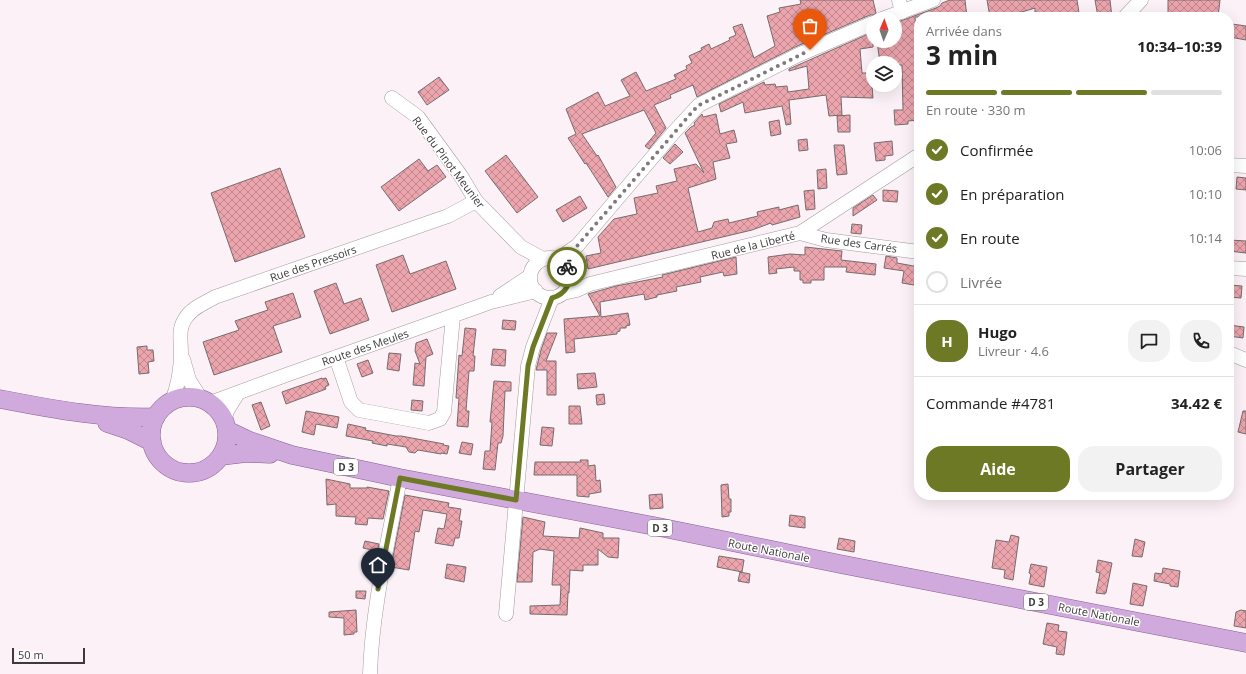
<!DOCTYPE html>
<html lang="fr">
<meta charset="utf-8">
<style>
body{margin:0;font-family:"Open Sans",sans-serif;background:#f2f2f2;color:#222;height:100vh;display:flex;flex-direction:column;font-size:15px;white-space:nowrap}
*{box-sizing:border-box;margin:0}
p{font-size:13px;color:#767676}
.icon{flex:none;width:22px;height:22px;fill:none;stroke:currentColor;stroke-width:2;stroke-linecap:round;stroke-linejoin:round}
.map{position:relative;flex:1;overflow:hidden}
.drawer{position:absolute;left:914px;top:12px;width:320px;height:488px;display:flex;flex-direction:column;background:#fff;border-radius:16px;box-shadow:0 4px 16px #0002}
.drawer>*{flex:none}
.needle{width:26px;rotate:2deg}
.fabs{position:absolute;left:866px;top:12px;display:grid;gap:8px}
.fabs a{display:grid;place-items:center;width:36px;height:36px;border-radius:50%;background:#fff;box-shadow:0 4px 16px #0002;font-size:20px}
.scale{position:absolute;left:12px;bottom:10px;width:73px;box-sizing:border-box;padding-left:4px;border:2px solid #3e3a3c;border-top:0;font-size:11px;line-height:14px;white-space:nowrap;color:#3e3a3c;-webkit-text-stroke:3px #fff;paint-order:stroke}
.pin{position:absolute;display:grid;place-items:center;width:34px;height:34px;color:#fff;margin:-41px -17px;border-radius:50% 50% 50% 0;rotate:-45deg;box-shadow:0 0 4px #0007}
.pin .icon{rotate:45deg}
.courier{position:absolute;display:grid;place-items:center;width:40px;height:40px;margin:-20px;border:3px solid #6e7925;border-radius:50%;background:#fff;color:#222;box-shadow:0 1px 5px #0007}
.head em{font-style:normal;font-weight:700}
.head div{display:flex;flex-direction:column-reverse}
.head{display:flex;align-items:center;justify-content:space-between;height:68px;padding:0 12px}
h1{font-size:26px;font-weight:700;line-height:30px}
.bar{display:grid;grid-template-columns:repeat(4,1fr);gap:6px 4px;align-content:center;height:48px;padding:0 12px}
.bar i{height:5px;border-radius:3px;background:#e0e0e0}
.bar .on{background:#6e7925}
.bar p{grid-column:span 4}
.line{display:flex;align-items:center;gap:10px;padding:0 12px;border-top:1px solid #e0e0e0}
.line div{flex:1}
.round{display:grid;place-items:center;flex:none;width:42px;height:42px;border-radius:16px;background:#f2f2f2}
ol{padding:0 12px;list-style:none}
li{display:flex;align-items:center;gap:12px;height:44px}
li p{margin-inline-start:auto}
li .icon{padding:4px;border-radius:50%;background:#6e7925;color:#fff;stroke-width:4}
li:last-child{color:#767676}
li i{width:22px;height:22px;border:2px solid #e0e0e0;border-radius:50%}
.cta{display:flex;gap:8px;margin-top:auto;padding:8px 12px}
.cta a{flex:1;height:46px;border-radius:16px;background:#6e7925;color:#fff;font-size:16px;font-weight:700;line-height:46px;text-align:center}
.cta a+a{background:#f2f2f2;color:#222}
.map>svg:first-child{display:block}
.building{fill:url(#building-cross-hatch);stroke:#766c6d}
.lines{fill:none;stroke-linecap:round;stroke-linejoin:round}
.minor-casing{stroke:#a39a9f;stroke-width:15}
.major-casing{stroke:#895e94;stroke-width:19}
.minor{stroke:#fff;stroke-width:14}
.major{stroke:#d0aadc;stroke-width:18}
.done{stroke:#807a7d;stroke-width:4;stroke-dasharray:0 7.2}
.route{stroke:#6e7925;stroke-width:5}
.labels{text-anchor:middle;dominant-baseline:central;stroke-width:3;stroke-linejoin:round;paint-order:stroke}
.shield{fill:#fff;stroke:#787576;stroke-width:1}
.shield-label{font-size:10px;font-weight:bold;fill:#3e3a3c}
.street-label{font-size:11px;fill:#3e3a3c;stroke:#fff}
</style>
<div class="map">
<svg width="1246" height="674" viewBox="0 0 1246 674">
<defs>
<pattern id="building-cross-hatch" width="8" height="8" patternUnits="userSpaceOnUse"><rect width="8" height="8" fill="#eca4ad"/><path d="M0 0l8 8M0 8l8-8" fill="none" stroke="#c1878e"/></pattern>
</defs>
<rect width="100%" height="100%" fill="#fbf1f6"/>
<path class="building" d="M800,0H873L876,13L875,15H870L795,47L697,97L693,85L670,95L671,98L654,105L666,128L649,149L645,146L656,133L644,110L582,134L597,156L598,155L616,187L608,197L586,163L585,164L568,138L576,134L566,109L598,92L605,106L630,96L621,80L636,72L646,91L676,79L674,75L687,69L686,66L692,63L689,56L702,50L701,48L709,44L711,49L730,40L729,38L736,35L733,27L742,24L754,58L775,46L767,16L780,12L779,8L801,4Z
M950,0H965L967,17H915L917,52L915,53L916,69L919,68V120L908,121V124L895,125L894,110H903L902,65H895V63H880L877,41H895V23L936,8L940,6L942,3Z
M987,0H1077L1079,13L1071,14L1072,17H1035V8L1015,14V17H990Z
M1095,0H1110L1112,17H1098Z
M1168,0H1220L1218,17H1176V14H1168Z
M1232,24L1246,26V40L1230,37Z
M873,32V47L860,49L862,73H871L873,98L841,97L842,115L829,116L826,95L789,100L791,124L786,125L782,106L745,113L743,102L721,112L719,104L764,82L765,85L775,84L776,87L787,86L788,92L809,89L807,66L789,71V69Z
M439,77L449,90L427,105L418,92Z
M702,114L703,117L716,114L720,134L734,130L737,142L726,144L730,158L713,162L716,179L688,188L698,232L712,228L714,222L728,219L729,223L758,216L757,212L779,207V210L798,205L800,217L772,225L771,223L752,230L588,269L586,256L601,253L598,237L614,219L637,214L634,198L658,193L656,186L677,181L674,169L696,164L704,173L685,133L691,127L695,125L694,123Z
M850,115V132H838L837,116Z
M779,120L781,134L771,136L769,122Z
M807,139L808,150L799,151L798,140Z
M892,141L893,155L885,156V160L876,161L874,143Z
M675,144L683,152L670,164L663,158Z
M834,145H844L847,174L837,175Z
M506,155L538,197L517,213L485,171Z
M419,159L428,171L437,165L446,177L399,211L381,187Z
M280,168L305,237L235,262L211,193Z
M826,169L827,188L818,189L817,170Z
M1237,177L1246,178V190L1236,189Z
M814,190L815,209L806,210L804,191Z
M883,190L898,191L897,202L883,201Z
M873,195L877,200L853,216V208Z
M580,196L587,208L563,222L556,210Z
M852,224L862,225L861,234L851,233Z
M1229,240L1246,241V253L1229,251Z
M805,247L842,251L841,260L876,264L875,275L846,272L847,267H824V280H811V283H803V280H800V271H794V267L776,269L777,273L769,274L768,257L790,254L805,255Z
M403,255L410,274L446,261L456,289L392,312L376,265Z
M886,256L897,258V263L919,267V278H917L914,285L902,283L904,271L884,268Z
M736,257L737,274L724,276L723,272L700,277L701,282L676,287L677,291L657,295V297L645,300L644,294L600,302L601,317L628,313L630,325L626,326V328H620V331L617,332V334L574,339L575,352L566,353L564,319L600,316L588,294L616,286L663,277L662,275Z
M336,283L344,304L361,298L369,320L330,334L314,291Z
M1229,285L1242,286L1241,298L1229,297Z
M293,293L301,317L273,326L282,352L214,375L203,342L239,330L235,321L268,310L265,302Z
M503,320L516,321L515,330L502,329Z
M1229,325L1244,327L1243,338L1229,336Z
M465,328L476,329L473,356H475L474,371H469L466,411H469L468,427L457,426L459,398H456L459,355L462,356Z
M547,333H557L546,361H556V395H547V370H536L541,350Z
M427,339L433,354L426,357L424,386L413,385L415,363L420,364L415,351L416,343Z
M147,346V350H153L154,361L148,362L149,373L139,374L137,347Z
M493,349L506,350L505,366L491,365Z
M389,353L401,354L399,371L387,369Z
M368,360L373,373L362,377L357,364Z
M595,373L597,387L578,389L577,374Z
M322,378V379L326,378L329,385L325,387L326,389L286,404L282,392Z
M494,381L511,382V391H505L503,436L501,443H498L495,470L483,469L485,451H490L492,422H490Z
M604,394L605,404L597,405L596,395Z
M412,400L423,401L422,411L411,410Z
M261,402L270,426L261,430L252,405Z
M569,406H580L582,424H569Z
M306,411L339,417L337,428L316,424L314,435L302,432Z
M1243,411H1246V434L1238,432Z
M348,424L366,428L365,430L396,436H401L444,444L443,445L449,446L447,454L441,453V454L418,450L415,453L409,452L406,447L387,444V446L372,443L373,441L346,436Z
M542,427L554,428L552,446L540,445Z
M462,442L473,444L471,455L459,453Z
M580,460H588V466L595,465L596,481L600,480L601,492L589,494V497L577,496V475H534L535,462H581Z
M326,479L350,484V488H367V487L389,491L383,519L368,518L367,525L355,524L356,517L336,516V504L327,505Z
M728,484L729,499H731V512H729V516L722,517L721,485Z
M662,494L663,508L650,509L649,495Z
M405,495L449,503L448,507L461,509L459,521H462L459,538H455L453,546L435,543L438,528L444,529L447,514L423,510L419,532L415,531L409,570L391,567Z
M790,515L805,517V528L789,526Z
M523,517L545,522L543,536L579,538L580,528L603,533V538H619L618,558L608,557L598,549V565H583V571L570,570L569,593H568L567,615L530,614V606L560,605L561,585H552L554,551L540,549L533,552L532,582H517Z
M1011,535L1019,537L1013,580L1004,578L1005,570L992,568L996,540L1009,542Z
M839,538L855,541L854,552L837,549Z
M1135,539L1145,542L1142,557L1132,556Z
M365,541L379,544L376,558L377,551L363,548Z
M719,556L744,560L742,572L717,567Z
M1098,560L1112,563L1106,593H1105V594L1096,593L1100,573L1096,572Z
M447,564L466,567L464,582L445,578Z
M1031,564L1047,567L1044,587L1029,584L1031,574L1029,573Z
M1163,568L1180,571L1178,587L1170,586V584L1154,581L1155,573L1162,574Z
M740,572L750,574L749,583L738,581Z
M1133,583L1147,586L1143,606L1130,604Z
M356,591H366L365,599L356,598Z
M356,610L357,632H354V634L344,635V618L329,617V612Z
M1241,610L1246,611V628L1234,626L1236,612Z
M1047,623L1059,625L1058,631L1067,632L1064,655L1056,654L1057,647L1043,644Z"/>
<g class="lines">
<defs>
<path id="minor" d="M899,0L902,12
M1125,17L1141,0
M882,19L933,0
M392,98L418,117L461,176L476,201L521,247L543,259
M1229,165L1246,166
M800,233L826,240L919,252
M530 278a20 20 0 1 1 40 0a20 20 0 1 1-40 0Z
M558,259L577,246L674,132L699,105L798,55L873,23
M1229,268L1246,269
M563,293L577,290L590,284L800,233L919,155
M500,296L530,276
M1229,353L1246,360
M336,357L351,402L359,410L429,423L440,419L444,412L453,316
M183,359L189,380L201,399
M172,401C178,386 181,369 181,352C181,341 178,329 185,319C191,308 205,303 215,297L448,216L476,201
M210,403L286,375L491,302L536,291
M224,419L228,409L238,393
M506,614L528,366L533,347L552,298
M370,674C372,608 388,543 400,478"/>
<path id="major" d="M151 435a38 38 0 1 1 76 0a38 38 0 1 1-76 0Z
M0,399C52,409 103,419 156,417
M107,423L128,430L152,442
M227,430L250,441L292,455L400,478L659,527L840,564L1246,643
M221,456L246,453L270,454"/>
</defs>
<use href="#minor" class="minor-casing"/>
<use href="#major" class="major-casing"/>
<use href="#minor" class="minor"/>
<use href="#major" class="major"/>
</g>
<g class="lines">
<path class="done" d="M567,267L564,263L558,259L577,246L693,111L699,105L712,99L810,50"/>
<path class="route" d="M378,589L400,478L516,500L528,366L533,347L552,298C566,294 574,281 567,267"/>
</g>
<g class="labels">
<g class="shield">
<rect x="334" y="459" width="24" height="16" rx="3"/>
<rect x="648" y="520" width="24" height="16" rx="3"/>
<rect x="1024" y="594" width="24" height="16" rx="3"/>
</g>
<g class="shield-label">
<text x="346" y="467">D 3</text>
<text x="660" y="528">D 3</text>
<text x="1036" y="602">D 3</text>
</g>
<g class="street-label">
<text transform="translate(449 162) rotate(53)">Rue du Pinot Meunier</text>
<text transform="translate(859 243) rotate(8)">Rue des Carrés</text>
<text transform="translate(753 245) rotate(-14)">Rue de la Liberté</text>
<text transform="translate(313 263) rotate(-19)">Rue des Pressoirs</text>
<text transform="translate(365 347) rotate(-19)">Route des Meules</text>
<text transform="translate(769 550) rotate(11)">Route Nationale</text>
<text transform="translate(1099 614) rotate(11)">Route Nationale</text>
</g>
</g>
</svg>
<div class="fabs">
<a><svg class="needle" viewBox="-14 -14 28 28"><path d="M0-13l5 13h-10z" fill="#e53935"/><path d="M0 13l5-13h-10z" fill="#767676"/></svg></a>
<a><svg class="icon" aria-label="layers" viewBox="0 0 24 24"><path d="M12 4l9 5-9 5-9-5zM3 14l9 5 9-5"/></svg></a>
</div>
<div class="scale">50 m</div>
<div class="pin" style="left:810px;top:50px;background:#ea580c"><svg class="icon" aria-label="bag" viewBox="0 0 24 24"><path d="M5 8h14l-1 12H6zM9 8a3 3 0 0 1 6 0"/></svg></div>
<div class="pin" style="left:378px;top:589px;background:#1f2937"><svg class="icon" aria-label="home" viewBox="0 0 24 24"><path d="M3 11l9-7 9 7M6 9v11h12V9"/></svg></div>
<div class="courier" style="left:567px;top:267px"><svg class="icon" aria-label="bike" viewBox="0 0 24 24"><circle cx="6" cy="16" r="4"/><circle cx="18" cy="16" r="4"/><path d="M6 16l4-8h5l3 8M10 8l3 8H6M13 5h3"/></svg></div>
<section class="drawer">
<div class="head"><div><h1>3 min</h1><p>Arrivée dans</p></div><em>10:34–10:39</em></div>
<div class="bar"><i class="on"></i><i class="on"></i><i class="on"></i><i></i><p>En route · 330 m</p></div>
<ol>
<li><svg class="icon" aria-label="check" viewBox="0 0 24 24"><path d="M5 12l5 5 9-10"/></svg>Confirmée<p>10:06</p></li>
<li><svg class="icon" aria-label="check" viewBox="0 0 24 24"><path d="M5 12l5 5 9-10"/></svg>En préparation<p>10:10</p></li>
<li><svg class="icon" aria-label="check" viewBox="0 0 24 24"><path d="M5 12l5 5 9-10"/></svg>En route<p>10:14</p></li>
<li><i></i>Livrée</li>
</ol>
<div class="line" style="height:72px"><b class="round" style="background:#6e7925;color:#fff">H</b><div><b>Hugo</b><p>Livreur · 4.6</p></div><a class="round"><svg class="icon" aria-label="chat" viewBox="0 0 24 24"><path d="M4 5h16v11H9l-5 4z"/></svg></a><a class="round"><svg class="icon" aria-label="phone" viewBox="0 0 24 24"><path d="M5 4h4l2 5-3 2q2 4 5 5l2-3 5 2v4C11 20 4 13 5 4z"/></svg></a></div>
<div class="line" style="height:52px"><div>Commande #4781</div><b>34.42 €</b></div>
<div class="cta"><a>Aide</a><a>Partager</a></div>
</section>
</div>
